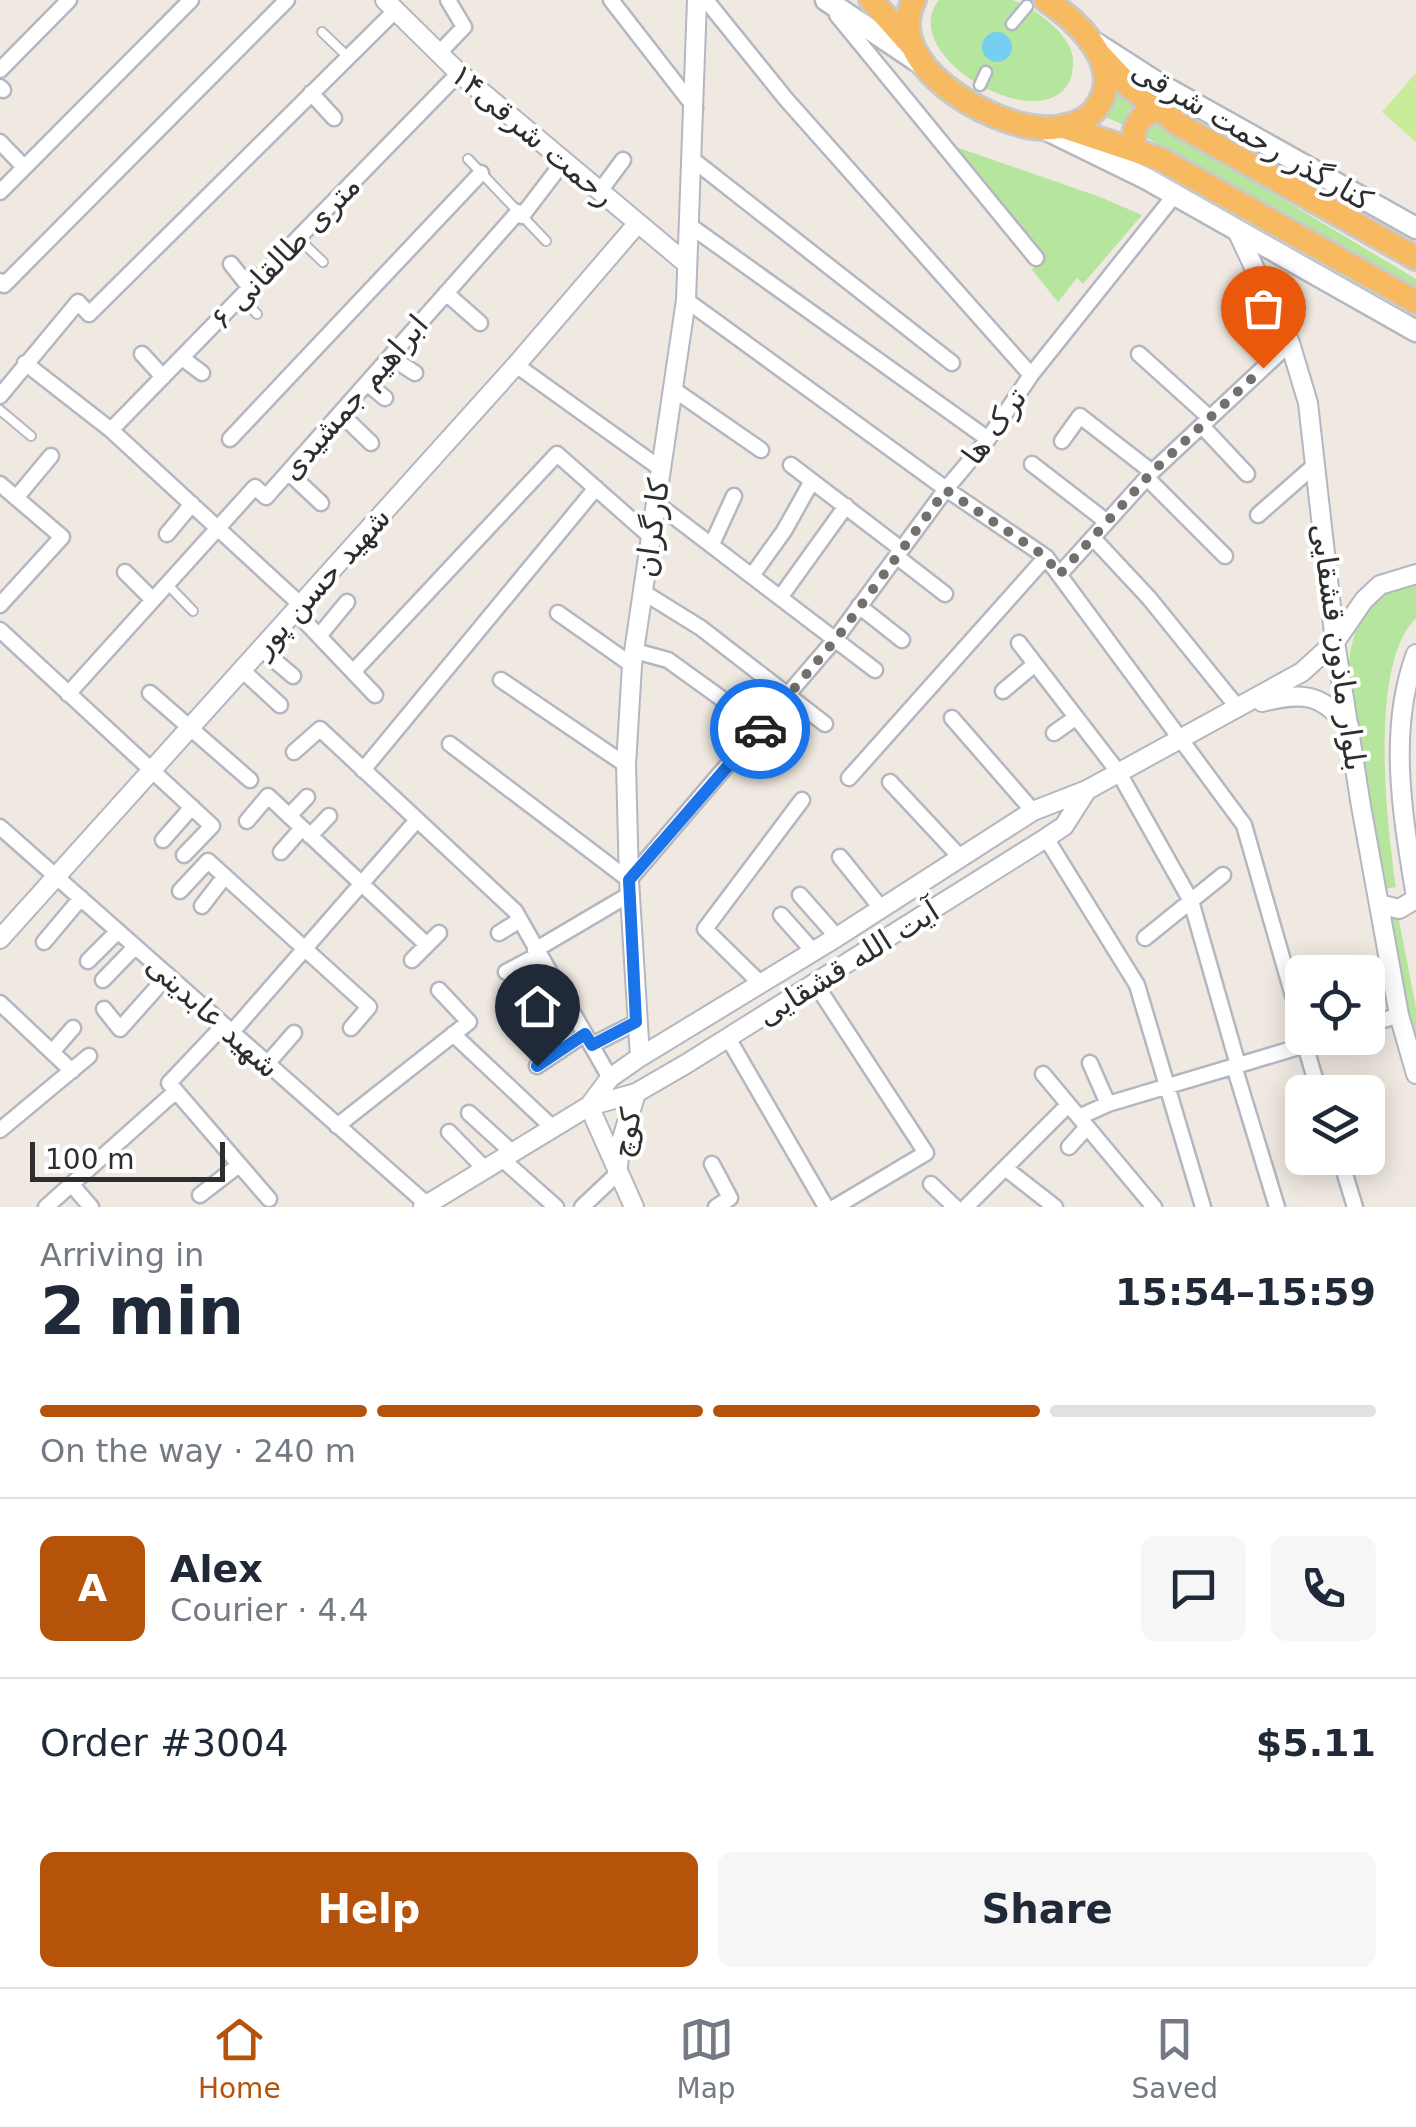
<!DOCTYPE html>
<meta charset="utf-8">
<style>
body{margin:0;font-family:"DejaVu Sans","Noto Naskh Arabic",sans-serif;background:#f6f6f7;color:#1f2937;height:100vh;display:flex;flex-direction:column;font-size:38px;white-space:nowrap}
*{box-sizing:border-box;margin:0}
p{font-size:32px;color:#747a83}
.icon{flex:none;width:55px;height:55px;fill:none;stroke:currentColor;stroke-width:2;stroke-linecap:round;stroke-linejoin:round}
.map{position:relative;height:1207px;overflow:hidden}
.panel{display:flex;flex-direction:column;background:#fff;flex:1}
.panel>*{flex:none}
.buttons{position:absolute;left:1285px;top:955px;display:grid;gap:20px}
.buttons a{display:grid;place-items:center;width:100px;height:100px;border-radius:15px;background:#fff;box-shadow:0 5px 25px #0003;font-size:50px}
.scale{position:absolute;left:30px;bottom:25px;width:195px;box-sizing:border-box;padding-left:10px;border:5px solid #2e2e2e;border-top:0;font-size:28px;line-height:35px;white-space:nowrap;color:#2e2e2e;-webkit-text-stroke:8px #fff;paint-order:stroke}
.pin{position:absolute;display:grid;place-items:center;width:85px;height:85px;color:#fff;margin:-102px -42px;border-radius:50% 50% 50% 0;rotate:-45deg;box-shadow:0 0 10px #0007}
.pin .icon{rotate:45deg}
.courier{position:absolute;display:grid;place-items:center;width:100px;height:100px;margin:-50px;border:8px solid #1a73e8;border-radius:50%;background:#fff;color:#222;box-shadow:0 2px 12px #0007}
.headline em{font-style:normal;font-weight:700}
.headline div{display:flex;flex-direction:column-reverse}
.headline{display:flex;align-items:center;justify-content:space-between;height:170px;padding:0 40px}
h1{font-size:65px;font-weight:700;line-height:75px}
.bar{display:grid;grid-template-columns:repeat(4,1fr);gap:15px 10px;align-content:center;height:120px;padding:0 40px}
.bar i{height:12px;border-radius:8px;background:#e0e1e3}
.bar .current{background:#b45309}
.bar p{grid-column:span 4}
.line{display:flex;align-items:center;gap:25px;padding:0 40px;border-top:2px solid #e0e1e3}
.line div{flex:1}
.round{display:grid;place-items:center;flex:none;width:105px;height:105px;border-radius:15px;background:#f6f6f7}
.primary-button{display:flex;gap:20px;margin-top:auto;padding:20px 40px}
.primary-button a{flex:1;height:115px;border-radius:15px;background:#b45309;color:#fff;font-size:40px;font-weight:700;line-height:115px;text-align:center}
.primary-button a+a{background:#f6f6f7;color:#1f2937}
.dock{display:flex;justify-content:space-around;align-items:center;height:140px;border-top:2px solid #e0e1e3;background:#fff;font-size:28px;color:#747a83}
.dock a{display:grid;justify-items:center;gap:5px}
.dock .current{color:#b45309}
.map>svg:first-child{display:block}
.green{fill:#b6e59e}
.pitch{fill:#c9ec9a}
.water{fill:#75cff0}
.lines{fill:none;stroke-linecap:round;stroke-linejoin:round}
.service-casing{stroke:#b4b7c1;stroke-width:12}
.pedestrian-casing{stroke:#b4b7c1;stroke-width:15}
.minor-casing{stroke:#b4b7c1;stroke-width:19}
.tertiary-casing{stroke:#b4b7c1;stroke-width:22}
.secondary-casing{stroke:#b4b7c1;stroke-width:25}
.trunk-casing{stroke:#c9c9c9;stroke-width:28}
.service{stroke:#fff;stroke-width:8}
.pedestrian{stroke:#fff;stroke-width:10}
.minor{stroke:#fff;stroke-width:14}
.tertiary{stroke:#fff;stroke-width:18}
.secondary{stroke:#fff;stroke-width:20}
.trunk{stroke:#f8ba60;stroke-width:22}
.done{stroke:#726f6d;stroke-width:10;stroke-dasharray:0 18}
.route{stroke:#1a73e8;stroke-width:12}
.labels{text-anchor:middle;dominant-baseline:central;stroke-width:8;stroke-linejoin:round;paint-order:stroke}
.street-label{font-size:30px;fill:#2e2e2e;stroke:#fff}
</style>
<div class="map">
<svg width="1416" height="1207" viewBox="0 0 1416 1207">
<rect width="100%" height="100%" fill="#efe9e1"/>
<path class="green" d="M939,0H1013C1033,7 1063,29 1071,50C1075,62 1073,78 1066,87C1031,134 896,53 939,0Z
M1117,92L1135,106L1128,111L1127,126L1102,116Z
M1152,121L1416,279V295L1144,136V124Z
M953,146L1100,197L1142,215L1083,284L1077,278L1058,302L1032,270L1043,253Z
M1416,584V618C1368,665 1387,825 1396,887L1385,889L1349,665C1353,624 1368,584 1416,584Z
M1398,915L1416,1008V1049L1403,1004L1389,917Z"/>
<path class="pitch" d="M1416,73V142L1382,112Z"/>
<path class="water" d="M982 47a15 15 0 1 1 30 0a15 15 0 1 1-30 0Z"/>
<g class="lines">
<defs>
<path id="service" d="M322,32L348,57
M468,159L546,241
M298,238L323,262
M241,297L257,314
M0,410L31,436
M167,584L193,611"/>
<path id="pedestrian" d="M1012,24L1027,6
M980,85L986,72"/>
<path id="minor" d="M611,0L695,108
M706,0L785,98L1031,375
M837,15L1036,258
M438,54L464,27L448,0
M0,70L69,0
M0,87L3,90
M311,93L334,118
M0,142L24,167
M692,159L952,363
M600,191L623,160
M0,192L191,0
M522,216L564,161
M689,225L988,439
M231,264L250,288
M0,281L4,285L287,0
M446,293L480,323
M686,300L946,489L1046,557L1244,825L1302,1027
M142,354L163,377
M1139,354L1210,418
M390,357L415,373
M182,358L202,373
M25,363L111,430L301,605
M516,365L661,469
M367,383L385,398
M673,389L761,450
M0,396L78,302L89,314L395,11
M340,413L371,443
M1202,426L1247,474
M111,430L459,73
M230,439L481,173
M1062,441L1080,416L1152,472
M1032,464L1107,522
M791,465L901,549
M288,472L321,503
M1147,478L1225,556
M0,484L62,537L0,605
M16,498L51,456
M656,503L875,670
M1258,515L1316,464
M167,534L192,504
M1093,538L1149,598L1238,708
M712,544L734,496
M896,556L945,594
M125,572L153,600
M753,574L784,531L812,481
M1059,575L1152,472L1290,343
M643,592L701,628L825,724
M782,595L846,506
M859,606L902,640
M295,611L375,695
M558,613L632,665
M0,630L212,826L184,855
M319,636L347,602
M1019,643L1119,773L1191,901L1238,1065
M261,649L293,676
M635,651L668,660L761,727
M242,670L280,705
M353,672L557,454L651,537
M501,680L626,765
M1003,691L1035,664
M150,693L250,780
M68,694L255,487L266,497L518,212
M952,718L1033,811
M1054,733L1075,718
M450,744L629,880L837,637L946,489L988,439L1031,375L1174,196
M294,752L320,729L515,911L610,1078
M363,770L596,488
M849,778L1046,557
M890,782L960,857
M289,816L307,797
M247,821L268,796L427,945
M0,827L430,1207
M310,836L329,816
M1046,838L1137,985L1203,1207
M163,840L192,807
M281,852L302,828
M840,857L881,908
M180,891L208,861L369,1007L351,1028
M800,895L837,937
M202,906L225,876
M781,915L813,951
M499,933L520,920
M1145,938L1223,875
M44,942L81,898
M535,950L630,894
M412,960L439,933
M88,961L118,931
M506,972L538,955
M103,980L135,947
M760,983L705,929L802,800
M815,983L926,1153L835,1207
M0,1003L72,1071
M104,1009L120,1029L168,975
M531,1014L562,996
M224,1025L169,1083L269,1199
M1368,1025L1399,1015
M232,1032L417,820
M453,1034L553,1128
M728,1038L826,1207
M592,1045L637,1022
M1305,1045L1319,1092
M52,1052L73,1028
M1090,1063L1108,1104
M267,1064L294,1033
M537,1066L585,1034
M1234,1066L1277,1207
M1043,1074L1154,1207
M469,1113L513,1153
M1079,1117L1108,1104L1329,1038
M337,1126L469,1022L439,990
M0,1130L89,1056
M449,1132L485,1169
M1069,1147L1087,1127
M1340,1158L1355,1207
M502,1159L556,1207
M712,1164L730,1198L716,1207
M1005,1168L1055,1207
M931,1184L955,1207
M72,1185L91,1207
M200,1195L239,1165
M46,1207L176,1091
M582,1207L617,1174
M966,1207L1068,1105"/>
<path id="tertiary" d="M385,0L459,73L687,264
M1236,229L1290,343L1308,403L1335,642L1361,806L1399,1015L1416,1074
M1416,654C1387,731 1403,818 1416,897
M1262,702C1304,692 1319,693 1349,726
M1379,904L1399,909L1416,899
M0,939L516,365L638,223
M640,1057L629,880L626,765L632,665L686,300L697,0
M589,1106L610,1078L640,1057L837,937L1033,811L1087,790L1302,672L1335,642L1364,600L1380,585L1416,574
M589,1106L634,1207
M617,1173L621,1142L636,1093
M423,1207L589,1106L636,1093L686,1064L1046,838L1064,826L1087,790"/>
<path id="secondary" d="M826,0L920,63
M1097,44L1159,84L1416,228
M1043,128L1147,179L1416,331"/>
<path id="trunk" d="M871,0L912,46
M914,0C881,64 990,126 1043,128C1060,129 1082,124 1093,112C1130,71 1080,23 1046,0
M1101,56L1130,87L1178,124L1416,258
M1064,127L1160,159L1416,302
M1134,149C1132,127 1137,116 1158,109"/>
</defs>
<use href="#service" class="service-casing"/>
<use href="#pedestrian" class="pedestrian-casing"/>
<use href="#minor" class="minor-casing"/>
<use href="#tertiary" class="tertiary-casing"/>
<use href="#secondary" class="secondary-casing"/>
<use href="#trunk" class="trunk-casing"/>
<use href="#service" class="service"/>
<use href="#pedestrian" class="pedestrian"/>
<use href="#minor" class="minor"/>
<use href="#tertiary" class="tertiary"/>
<use href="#secondary" class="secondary"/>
<use href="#trunk" class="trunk"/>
</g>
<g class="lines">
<path class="done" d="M760,729L837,638L946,490L1046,557L1059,575L1152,472L1263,368"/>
<path class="route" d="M537,1066L585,1034L592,1045L636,1022L629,880L760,729"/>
</g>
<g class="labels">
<g class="street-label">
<text transform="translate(533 135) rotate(40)">۱۴رحمت شرقی</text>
<text transform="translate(1252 135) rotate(30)">کنارگذر رحمت شرقی</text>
<text transform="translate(285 252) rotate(-46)">۶ متری طالقانی</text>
<text transform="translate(354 397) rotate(-49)">ابراهیم جمشیدی</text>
<text transform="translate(994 426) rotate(-54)">ترک ها</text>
<text transform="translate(652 528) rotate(-82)">کارگران</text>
<text transform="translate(321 582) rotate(-48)">شهید حسن پور</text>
<text transform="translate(1339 647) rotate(82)">بلوار ماذون قشقایی</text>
<text transform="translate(848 963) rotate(-32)">آیت الله قشقایی</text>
<text transform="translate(213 1016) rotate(42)">شهید عابدینی</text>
<text transform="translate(626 1133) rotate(-77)">کوچ</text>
</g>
</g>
</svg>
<div class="buttons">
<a><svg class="icon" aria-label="locate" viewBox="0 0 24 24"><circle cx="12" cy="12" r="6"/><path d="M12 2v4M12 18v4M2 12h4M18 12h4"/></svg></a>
<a><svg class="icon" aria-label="layers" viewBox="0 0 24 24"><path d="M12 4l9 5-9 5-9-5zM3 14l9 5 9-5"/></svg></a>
</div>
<div class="scale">100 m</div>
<div class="pin" style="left:1263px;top:368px;background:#ea580c"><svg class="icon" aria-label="bag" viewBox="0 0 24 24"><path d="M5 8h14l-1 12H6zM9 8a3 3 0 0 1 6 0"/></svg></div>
<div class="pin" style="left:537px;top:1066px;background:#1f2937"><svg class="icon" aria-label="home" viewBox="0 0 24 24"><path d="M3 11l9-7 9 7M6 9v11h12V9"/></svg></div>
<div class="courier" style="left:760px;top:729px"><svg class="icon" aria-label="car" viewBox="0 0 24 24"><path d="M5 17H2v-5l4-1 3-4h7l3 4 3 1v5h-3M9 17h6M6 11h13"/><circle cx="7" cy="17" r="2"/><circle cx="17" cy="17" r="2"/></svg></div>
</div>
<section class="panel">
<div class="headline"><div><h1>2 min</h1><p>Arriving in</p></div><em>15:54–15:59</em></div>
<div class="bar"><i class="current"></i><i class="current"></i><i class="current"></i><i></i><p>On the way · 240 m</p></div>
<div class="line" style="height:180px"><b class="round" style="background:#b45309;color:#fff">A</b><div><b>Alex</b><p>Courier · 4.4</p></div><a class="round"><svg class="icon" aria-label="chat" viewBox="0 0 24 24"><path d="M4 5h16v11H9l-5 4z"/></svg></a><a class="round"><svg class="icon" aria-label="phone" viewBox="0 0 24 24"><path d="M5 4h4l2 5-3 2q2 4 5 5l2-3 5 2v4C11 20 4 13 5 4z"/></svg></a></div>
<div class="line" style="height:130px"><div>Order #3004</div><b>$5.11</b></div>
<div class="primary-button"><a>Help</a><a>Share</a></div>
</section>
<nav class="dock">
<a class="current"><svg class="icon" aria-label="home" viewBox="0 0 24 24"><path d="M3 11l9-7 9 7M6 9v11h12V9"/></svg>Home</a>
<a><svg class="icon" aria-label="map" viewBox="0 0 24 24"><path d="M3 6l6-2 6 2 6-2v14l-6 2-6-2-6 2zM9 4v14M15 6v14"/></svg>Map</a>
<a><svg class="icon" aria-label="saved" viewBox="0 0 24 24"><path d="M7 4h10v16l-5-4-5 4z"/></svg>Saved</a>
</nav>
